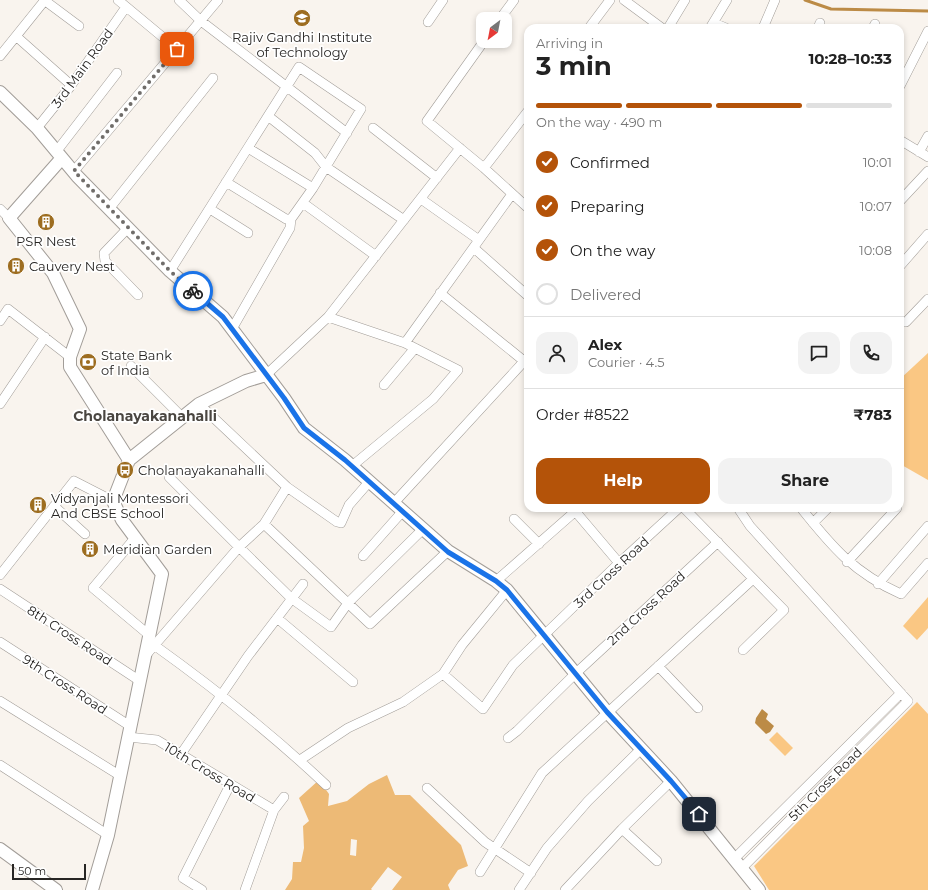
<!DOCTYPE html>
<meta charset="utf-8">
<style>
body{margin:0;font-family:Montserrat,sans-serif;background:#f2f2f2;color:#222;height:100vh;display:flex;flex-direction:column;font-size:15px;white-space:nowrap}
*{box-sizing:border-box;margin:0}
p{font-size:13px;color:#767676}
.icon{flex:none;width:22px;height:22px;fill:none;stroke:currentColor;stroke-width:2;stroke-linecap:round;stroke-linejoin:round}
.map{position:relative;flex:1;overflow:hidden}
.details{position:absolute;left:524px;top:24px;width:380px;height:488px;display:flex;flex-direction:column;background:#fff;border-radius:12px;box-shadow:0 2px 6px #0003}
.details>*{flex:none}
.needle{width:26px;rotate:212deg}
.controls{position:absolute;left:476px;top:12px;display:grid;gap:8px}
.controls a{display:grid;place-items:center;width:36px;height:36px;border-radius:8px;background:#fff;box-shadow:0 2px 6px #0003;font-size:20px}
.scale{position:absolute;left:12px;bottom:10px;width:74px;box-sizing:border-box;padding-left:4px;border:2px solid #272523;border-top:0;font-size:11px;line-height:14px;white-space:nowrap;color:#272523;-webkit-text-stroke:3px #fff;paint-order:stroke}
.pin{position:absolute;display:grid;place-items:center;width:34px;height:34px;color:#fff;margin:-17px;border-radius:8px;box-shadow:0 2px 6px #0006}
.courier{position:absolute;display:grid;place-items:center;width:40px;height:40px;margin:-20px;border:3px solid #1a73e8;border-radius:50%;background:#fff;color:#222;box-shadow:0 1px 5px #0007}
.overview em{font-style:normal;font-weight:700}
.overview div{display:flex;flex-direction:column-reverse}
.overview{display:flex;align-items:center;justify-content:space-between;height:68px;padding:0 12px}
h1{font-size:26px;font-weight:700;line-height:30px}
.bar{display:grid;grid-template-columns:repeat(4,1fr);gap:6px 4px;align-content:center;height:48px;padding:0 12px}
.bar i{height:5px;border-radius:3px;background:#e0e0e0}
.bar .on{background:#b45309}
.bar p{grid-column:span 4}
.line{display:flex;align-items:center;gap:10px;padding:0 12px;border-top:1px solid #e0e0e0}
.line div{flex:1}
.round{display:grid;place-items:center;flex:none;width:42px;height:42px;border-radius:12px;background:#f2f2f2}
ol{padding:0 12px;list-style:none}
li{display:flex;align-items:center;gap:12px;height:44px}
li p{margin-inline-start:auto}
li .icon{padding:4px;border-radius:50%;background:#b45309;color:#fff;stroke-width:4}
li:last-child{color:#767676}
li i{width:22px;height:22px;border:2px solid #e0e0e0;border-radius:50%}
.button{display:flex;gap:8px;margin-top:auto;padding:8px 12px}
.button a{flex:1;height:46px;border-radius:12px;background:#b45309;color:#fff;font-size:16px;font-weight:700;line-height:46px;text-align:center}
.button a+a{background:#f2f2f2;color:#222}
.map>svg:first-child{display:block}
.green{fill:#fac783}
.forest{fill:#edba76;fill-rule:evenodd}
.water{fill:#bc8b46}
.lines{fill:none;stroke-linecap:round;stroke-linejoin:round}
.stream{stroke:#bc8b46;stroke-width:3}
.minor-casing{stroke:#a29d98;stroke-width:10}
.tertiary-casing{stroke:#a29d98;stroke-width:14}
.minor{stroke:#fff;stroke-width:9}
.tertiary{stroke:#fff;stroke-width:12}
.done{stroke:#706d6a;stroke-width:4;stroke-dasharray:0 7.2}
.route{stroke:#1a73e8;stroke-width:5}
.labels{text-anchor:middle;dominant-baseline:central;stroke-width:3.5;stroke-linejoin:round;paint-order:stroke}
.poi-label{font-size:13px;fill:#272523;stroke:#fff;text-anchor:start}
.street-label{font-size:13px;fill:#272523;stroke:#fff}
.neighbourhood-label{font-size:14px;font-weight:bold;fill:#4a4641;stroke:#fff}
</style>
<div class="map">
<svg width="928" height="890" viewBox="0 0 928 890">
<rect width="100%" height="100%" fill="#f9f4ee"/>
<path class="green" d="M928,353V480L900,464V379Z
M928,597V628L917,640L903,626Z
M917,702L928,714V890H769L754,866Z
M777,732L793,748L785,756L769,740Z"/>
<path class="forest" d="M387,775L395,795H410L461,845L468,866L458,870L448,885L450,890H392L402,877L388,867L371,889L372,890H285L292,879L293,862H301L304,848L303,826L309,821L299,798L319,780L329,794L328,806L347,801L369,784ZM351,839L357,840L356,856L350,855Z"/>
<path class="water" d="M762,709L768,714L766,719L774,726L770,732L766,734L755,723L756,718Z"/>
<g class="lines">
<path class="stream" d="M805,0L831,9L928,11"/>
<defs>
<path id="minor" d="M44,0L79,26
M118,0L177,49
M179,0L201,21L347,133
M624,0L662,28
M500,19L514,0
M428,22L443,0
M714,23L726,28
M589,28L610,0
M668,28L685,0
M710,28L727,0
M763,28L775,0
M818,28L820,23
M873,28L875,24
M17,37L71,85
M484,41L427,121L484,168L528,208
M0,56L45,0
M900,86L928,31
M268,116L315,153L326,167L404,220
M37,128L70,87L126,7
M373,128L437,178
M900,140L928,157
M248,148L313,188
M56,152L117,73
M919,152L928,136
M484,168L528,111
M74,171L218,0
M226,182L286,219H291
M421,199L479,240
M900,201L928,171
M303,203L376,256
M0,209L9,218
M109,209L213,78
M210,209L248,233
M128,228L104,253L105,261L138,295
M474,248L528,296
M900,266L928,234
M170,271L299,67L361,109L313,188L291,219L290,228L232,329
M440,293L524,361
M328,317L405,343L512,194
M0,321L8,309L70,357
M906,322L928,299
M131,366L182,417
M266,375L328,317L460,148
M384,385L415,348
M0,404L45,337
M199,404L287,487L337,522L341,523L349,505L369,482
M352,466L433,399L458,370L405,343
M287,487L264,524L239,547L291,598L331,627L348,603L423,529
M393,504L528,357
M54,506L85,534
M684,508L784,610L743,650
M738,508L750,526L908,701L742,868
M801,508C832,547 854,573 901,594L928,563
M575,511L619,563
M514,519L539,544
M813,523L828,508
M264,524L370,624L448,551
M135,538L93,588L149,635
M363,556L402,512
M847,562L897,508
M0,575L74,481L113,501
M496,581L579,508
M878,584L928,526
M0,589L140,681
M277,618L353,682
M0,642L130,726
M154,645C214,688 272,734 326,785
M146,655L239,547L169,477
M658,666L698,708
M443,674L483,709L513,665L619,563L679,508
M0,701L119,775
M128,737L157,740L274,810L284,797
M508,738L517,731L575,674L718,542
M181,754L248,656L303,584
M300,760L348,728L403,702L443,674L462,645L507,590
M0,765L108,835
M427,788L485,842L531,873
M622,829L657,861
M735,858L901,693
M480,872L542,773L753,579
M202,890L183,878L230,785
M245,890L274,810
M519,890L547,848L588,801L640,750
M565,890L622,829L671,781"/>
<path id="tertiary" d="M0,92L37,128L77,176L170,271L223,317L284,398L304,428L345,460L448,551L496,581L507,590L607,712L671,781L759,890
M62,158L9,218L53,273L80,329L70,357V367L129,460L113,501L122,520L162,574L108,835L92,890
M129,460L199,404L246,381L266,375
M0,849L56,890"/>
</defs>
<use href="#minor" class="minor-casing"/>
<use href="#tertiary" class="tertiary-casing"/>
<use href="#minor" class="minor"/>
<use href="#tertiary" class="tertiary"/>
</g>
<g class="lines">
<path class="done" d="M177,49L74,171L170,271L193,291"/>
<path class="route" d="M193,291L223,317L284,398L304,428L345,460L448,552L496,581L507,590L607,712L671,781L699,814"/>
</g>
<defs>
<symbol id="university-disc" viewBox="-11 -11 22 22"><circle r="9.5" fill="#9d6d20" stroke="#fff"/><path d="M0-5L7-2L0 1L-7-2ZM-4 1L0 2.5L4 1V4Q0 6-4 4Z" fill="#fff"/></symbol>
<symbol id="building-disc" viewBox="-11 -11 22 22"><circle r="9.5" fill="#9d6d20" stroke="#fff"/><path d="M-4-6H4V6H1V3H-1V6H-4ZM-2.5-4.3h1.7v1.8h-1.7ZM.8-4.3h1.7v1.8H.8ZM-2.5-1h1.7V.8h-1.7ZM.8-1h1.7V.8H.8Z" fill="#fff"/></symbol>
<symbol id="bank-disc" viewBox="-11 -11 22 22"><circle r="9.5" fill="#9d6d20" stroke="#fff"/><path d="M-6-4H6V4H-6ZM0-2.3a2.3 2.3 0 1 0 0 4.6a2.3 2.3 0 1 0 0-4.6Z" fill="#fff"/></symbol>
<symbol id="bus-disc" viewBox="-11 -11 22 22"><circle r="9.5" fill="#9d6d20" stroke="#fff"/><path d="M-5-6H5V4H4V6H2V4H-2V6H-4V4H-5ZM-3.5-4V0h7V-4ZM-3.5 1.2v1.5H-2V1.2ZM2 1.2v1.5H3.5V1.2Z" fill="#fff"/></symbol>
</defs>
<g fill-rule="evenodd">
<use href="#university-disc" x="292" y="8" width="20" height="20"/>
<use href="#building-disc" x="36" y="212" width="20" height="20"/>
<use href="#building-disc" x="6" y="256" width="20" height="20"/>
<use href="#bank-disc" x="78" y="352" width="20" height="20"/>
<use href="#bus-disc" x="115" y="460" width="20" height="20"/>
<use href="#building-disc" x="28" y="495" width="20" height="20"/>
<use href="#building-disc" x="80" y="539" width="20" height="20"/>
</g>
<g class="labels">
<g class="poi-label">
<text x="302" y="37" text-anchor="middle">Rajiv Gandhi Institute<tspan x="302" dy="15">of Technology</tspan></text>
<text x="46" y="241" text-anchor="middle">PSR Nest</text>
<text x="29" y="266">Cauvery Nest</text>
<text x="101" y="355">State Bank<tspan x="101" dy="15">of India</tspan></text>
<text x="138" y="470">Cholanayakanahalli</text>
<text x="51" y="498">Vidyanjali Montessori<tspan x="51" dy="15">And CBSE School</tspan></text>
<text x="103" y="549">Meridian Garden</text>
</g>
<g class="street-label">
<text transform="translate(82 68) rotate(-54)">3rd Main Road</text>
<text transform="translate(611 572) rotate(-43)">3rd Cross Road</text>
<text transform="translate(646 608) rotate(-43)">2nd Cross Road</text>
<text transform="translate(70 635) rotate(33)">8th Cross Road</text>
<text transform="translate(65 684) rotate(33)">9th Cross Road</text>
<text transform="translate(210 772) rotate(31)">10th Cross Road</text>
<text transform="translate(825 784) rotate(-45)">5th Cross Road</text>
</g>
<g class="neighbourhood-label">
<text x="145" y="416">Cholanayakanahalli</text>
</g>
</g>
</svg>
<div class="controls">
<a><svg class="needle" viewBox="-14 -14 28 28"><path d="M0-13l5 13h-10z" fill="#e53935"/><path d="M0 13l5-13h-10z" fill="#767676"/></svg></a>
</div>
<div class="scale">50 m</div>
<div class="pin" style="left:177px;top:49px;background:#ea580c"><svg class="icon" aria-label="bag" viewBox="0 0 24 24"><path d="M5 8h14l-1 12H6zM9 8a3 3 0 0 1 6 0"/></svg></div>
<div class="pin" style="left:699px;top:814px;background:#1f2937"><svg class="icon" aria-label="home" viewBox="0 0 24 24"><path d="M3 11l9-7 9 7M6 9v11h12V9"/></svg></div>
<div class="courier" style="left:193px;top:291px"><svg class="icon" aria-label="bike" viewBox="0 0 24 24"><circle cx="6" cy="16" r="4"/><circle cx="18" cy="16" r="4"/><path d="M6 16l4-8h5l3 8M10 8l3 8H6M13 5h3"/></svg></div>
<section class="details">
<div class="overview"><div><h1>3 min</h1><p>Arriving in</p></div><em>10:28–10:33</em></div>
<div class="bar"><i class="on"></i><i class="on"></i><i class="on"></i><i></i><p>On the way · 490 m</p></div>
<ol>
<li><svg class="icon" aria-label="check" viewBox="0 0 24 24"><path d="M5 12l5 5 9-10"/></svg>Confirmed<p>10:01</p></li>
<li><svg class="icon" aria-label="check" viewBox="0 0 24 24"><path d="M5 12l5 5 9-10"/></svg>Preparing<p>10:07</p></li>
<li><svg class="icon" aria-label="check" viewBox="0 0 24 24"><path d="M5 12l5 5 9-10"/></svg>On the way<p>10:08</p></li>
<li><i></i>Delivered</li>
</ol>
<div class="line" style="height:72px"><a class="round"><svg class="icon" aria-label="person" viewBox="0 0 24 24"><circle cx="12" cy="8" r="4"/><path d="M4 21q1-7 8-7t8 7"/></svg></a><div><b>Alex</b><p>Courier · 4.5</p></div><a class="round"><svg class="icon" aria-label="chat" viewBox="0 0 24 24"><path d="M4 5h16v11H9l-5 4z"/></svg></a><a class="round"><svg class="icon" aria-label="phone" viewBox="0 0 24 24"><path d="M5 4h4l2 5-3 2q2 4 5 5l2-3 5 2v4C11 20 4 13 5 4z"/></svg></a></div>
<div class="line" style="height:52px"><div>Order #8522</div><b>₹783</b></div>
<div class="button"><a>Help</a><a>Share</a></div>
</section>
</div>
